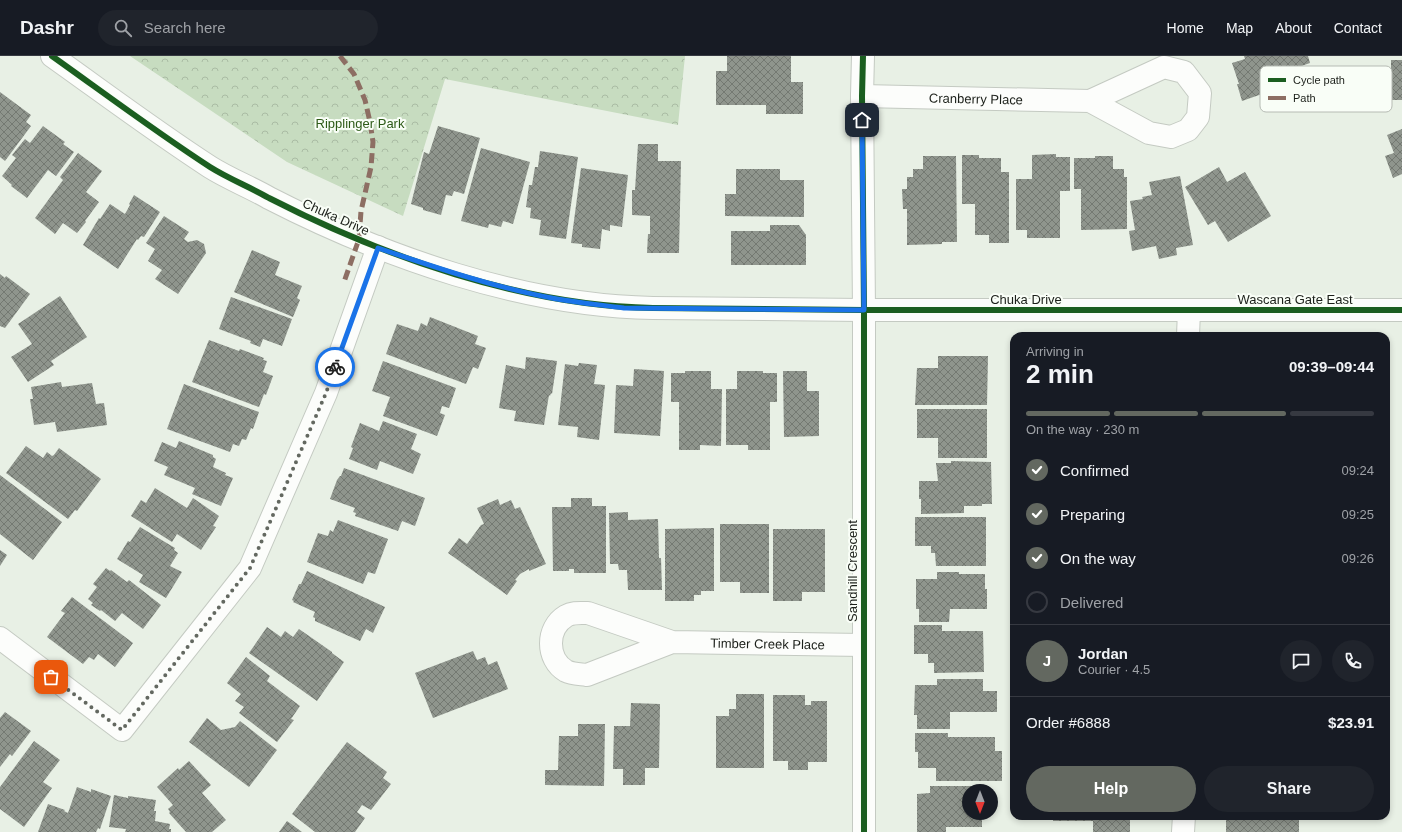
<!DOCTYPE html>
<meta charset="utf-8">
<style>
body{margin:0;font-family:Arial,sans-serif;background:#20242c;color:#f1f3f6;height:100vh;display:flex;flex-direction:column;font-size:15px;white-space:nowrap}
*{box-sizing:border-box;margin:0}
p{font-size:13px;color:#9ea1a6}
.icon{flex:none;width:22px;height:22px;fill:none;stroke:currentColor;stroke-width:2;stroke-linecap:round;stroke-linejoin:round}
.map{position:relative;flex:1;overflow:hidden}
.panel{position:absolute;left:1010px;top:276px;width:380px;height:488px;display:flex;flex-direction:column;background:#171b24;border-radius:12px;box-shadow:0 2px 6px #0003}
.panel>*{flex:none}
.needle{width:26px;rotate:180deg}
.controls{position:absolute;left:962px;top:728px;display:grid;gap:8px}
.controls a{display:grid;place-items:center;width:36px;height:36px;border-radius:50%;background:#171b24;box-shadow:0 2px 6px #0003;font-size:20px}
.pin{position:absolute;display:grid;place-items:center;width:34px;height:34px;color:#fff;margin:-17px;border-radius:8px;box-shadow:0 2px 6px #0006}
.courier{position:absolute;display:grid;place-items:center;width:40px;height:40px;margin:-20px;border:3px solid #1a73e8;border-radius:50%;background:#fff;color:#222;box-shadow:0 1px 5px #0007}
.overview em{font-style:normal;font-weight:600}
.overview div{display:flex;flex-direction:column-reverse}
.overview{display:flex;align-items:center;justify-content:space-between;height:68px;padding:0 16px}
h1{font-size:26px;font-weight:600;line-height:30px}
.bar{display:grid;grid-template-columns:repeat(4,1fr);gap:6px 4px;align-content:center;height:48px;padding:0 16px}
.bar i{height:5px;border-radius:3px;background:#363941}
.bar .active{background:#636860}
.bar p{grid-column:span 4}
.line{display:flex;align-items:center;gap:10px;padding:0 16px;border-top:1px solid #363941}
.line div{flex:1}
.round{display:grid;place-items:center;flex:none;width:42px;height:42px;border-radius:21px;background:#20242c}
ol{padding:0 16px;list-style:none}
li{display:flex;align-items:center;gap:12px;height:44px}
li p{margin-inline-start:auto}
li .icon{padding:4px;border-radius:50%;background:#636860;color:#fff;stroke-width:4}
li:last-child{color:#9ea1a6}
li i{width:22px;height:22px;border:2px solid #363941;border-radius:50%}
.cta{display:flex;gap:8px;margin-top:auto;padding:8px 16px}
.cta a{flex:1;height:46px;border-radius:24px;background:#636860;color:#fff;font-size:16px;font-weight:600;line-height:46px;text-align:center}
.cta a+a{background:#20242c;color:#f1f3f6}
header{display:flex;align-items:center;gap:24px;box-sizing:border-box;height:56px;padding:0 20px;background:#171b24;border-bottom:1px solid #363941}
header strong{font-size:19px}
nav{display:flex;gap:22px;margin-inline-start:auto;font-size:14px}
.search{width:280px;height:36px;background:#20242c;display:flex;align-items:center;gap:10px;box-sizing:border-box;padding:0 14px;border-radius:22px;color:#9ea1a6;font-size:15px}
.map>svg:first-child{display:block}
.park{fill:url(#park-crowns)}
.building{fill:url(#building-cross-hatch)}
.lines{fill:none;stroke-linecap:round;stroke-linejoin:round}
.minor-casing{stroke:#c4cac2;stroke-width:24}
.tertiary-casing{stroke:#c4cac2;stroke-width:24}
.minor{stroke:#fcfdfb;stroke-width:22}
.tertiary{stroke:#fcfdfb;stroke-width:22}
.quiet{stroke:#8d6e63;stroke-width:5;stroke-dasharray:10 5;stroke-linecap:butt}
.cycleway-casing{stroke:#f9fef7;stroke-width:8}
.cycleway{stroke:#1b5e20;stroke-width:6}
.done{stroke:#636860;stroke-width:4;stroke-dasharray:0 7.2}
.route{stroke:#1a73e8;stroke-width:5}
.labels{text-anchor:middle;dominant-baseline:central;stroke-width:4;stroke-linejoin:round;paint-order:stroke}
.street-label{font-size:13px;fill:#1b1f19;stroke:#f9fef7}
.park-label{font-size:13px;fill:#2d5a17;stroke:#f9fef7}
.key{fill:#f9fef7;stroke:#b6bbb4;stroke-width:1}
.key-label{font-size:11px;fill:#1b1f19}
</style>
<header>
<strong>Dashr</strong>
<div class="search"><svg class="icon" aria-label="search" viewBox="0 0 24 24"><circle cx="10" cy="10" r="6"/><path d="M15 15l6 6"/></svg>Search here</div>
<nav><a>Home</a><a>Map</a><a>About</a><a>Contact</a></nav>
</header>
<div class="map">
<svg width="1402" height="776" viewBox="0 0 1402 776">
<defs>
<pattern id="park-crowns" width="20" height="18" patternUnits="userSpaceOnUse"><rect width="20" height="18" fill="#c7dcc0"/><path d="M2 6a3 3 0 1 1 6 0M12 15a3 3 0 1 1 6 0" fill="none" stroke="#aabca4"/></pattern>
<pattern id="building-cross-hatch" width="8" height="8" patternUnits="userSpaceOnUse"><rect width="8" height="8" fill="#8f958d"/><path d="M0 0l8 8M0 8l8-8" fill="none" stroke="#747972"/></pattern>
</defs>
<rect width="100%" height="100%" fill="#e8f0e5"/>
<path class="park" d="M130,0H685L678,69L445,23L403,160L287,106Z"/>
<path class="building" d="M727,0H791V26H803V58H766V49H716V15H727Z
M1244,0H1308L1310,7L1284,16L1288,29L1242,45L1237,28H1239L1232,7L1245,3Z
M1391,4H1402V44H1382V21H1391Z
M0,36L31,59L26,66L31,70L5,105L0,101Z
M43,70L65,86L63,88L74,96L56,120L48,114L27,142L11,130L12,129L2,120L16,102L12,99L25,83L30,87Z
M438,70L480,82L464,138L454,135L452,140L446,139L441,159L423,154V152L411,148L424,96L429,98Z
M1402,73V118L1393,122L1385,100L1394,97L1387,79Z
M638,88H658V105H681L679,197H647L648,178H650V160L632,159V134H635Z
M481,92L530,106L513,168L503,165L501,171L489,168L488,172L461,165Z
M540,95L578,101L566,183L539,179L541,164L530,162L531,152L526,151L529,129H532L535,111H538Z
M78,97L102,115L86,136L99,146L85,165L86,166L77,177L63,167L55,178L35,162L63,124L60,121Z
M1056,98V101H1070V135H1060V182H1027V174H1016V123H1032V99Z
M962,99H979V102H1001V116H1009V187H989V179H975V148H962Z
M923,100H956L957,186H942V188L907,189V153H903L902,133H907V121H913V113H923Z
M1095,100H1113V113H1124V121H1127V173L1081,174V133H1074V102H1095Z
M1219,111L1227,126L1245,116L1271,160L1228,186L1215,165L1208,169L1185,131Z
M581,112L628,119L622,171L610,169V175L602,173L600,193L582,191V188L571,187Z
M736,113H780V124H804V161L725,160V138H736Z
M1180,120L1193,189L1176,192L1177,199L1159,203L1156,190L1132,195L1129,175L1135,174L1130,145L1143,143L1142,141L1152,139L1149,126Z
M134,139L160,156L144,181L141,180L138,184L137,183L118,213L83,189L99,162L100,163L110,148L125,158L130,149L129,148Z
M164,160L189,176L184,183L188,186L197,184L204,188L206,197L178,238L155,223L162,214L148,205L155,193L146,187Z
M770,169H799L806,179V209H731V175H770Z
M252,194L280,206L275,219L302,230L297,242L300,244L293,261L234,236Z
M0,218L5,222L6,220L30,238L5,272L0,270Z
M60,240L87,281L51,305L54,309L28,326L11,301L32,288L18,268Z
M231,241L292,263L282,290L263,283L260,291L250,287L251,285L219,273Z
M430,261L478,280L475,288L486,292L478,313L473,311L466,328L386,298L397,268L418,275L421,267L427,270Z
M209,284L239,295L240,293L264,302L263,304L267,305L263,316L273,320L266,339L264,338L259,351L192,326Z
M938,300H988L987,349H915L917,312H938Z
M526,301L557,305L552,338L551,337L550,340L549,339L544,369L514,365L516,355L499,352L506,309L525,313Z
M383,305L456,332L449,352L442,350L440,357L445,359L437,380L383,360L390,341L372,335Z
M579,307L597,309L594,328L605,329L599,384L577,381L578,371L558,369L565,308L578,310Z
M634,313L664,315L660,380L614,377L616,329L633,330Z
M685,315H711V333H722L721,390L700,389V394H679V346H671V317H685Z
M737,315H763V317H777V346H770V394H748V389H726V333H737Z
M783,315H807V335H819V380L784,381Z
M61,326L62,331L92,327L96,348L104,347L107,369L57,376L55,366L34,369L30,343H33L31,331Z
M184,328L259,356L253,373L251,372L246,384L242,383L239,390L233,388L230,396L167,373Z
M917,353H987V402H938V382H917Z
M383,365L417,378L411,393L421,398L413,418L380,405L377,414L349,403L353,392L351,391L360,367L379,375Z
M179,385L213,399V401L216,403L213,411L226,417L225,419L233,422L221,450L192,438L195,432L164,419L168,411L154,405L162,386L176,392Z
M26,390L43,402L47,396L52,400L54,399L59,392L101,423L77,455L75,454L68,463L6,417Z
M951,405L991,406L992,448H982V450H964V457L921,458V443H919V425H938L936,407H951Z
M344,412L425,442L415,470L402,465L398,475L355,460L356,457L353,456L355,452L330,443L337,424L340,420H341Z
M0,419L62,466L33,504L0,478Z
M155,432L187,452L193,442L219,460L213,470L216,471L201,494L177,478L172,486L131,460L141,444L146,447Z
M571,442H592V450H606V517H574V513H569V515H553L552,451H571Z
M498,443L500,449L511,444L515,453L520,451L546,508L529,515V513L520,518L515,524L517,525L507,539L448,497L459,482L467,488L481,469L484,468L477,452Z
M628,456V464L658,463L659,502H661L662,534H628L627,514H619L618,508H610L609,457Z
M915,461H986V510H936L935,497H931V490H915Z
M338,464L388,483L375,518L368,516L363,528L307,506L318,477L328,480L330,474L333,476Z
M720,468H769V537H740V526H720Z
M140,471L175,492L174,494L178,497L170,510L182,516L166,542L139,526L143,519L117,503L128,485L130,486Z
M714,472V535H701V539H694V545H665V473Z
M773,473H825V536H802V545H773Z
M0,494L7,499L0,510Z
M106,512L110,515L111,514L127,526L129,524L161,549L143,573L122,557L115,565L101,554L100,555L91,549L93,547L88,543L97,531L93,528Z
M307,515L385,551L373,577L366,573L360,585L315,565V562L313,561L315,556L293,546L294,545L292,544L299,528H301Z
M937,516H959V518H985V533H987V553H950L949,566H919V553H916V523H937Z
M72,541L133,587L115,611L98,598L94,604L89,601L83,608L47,581L65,557L61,555Z
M914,569H942V575H983L984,616L934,617V607H928V598H914Z
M267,571L281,581L285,575L293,581L299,573L332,596V597L344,606L317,645L249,597Z
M473,595L477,604L485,601L488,609L497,605L508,633L433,662L415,617Z
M246,601L270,620L267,625L300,650L291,663L294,664L277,686L239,657L244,651L235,645L241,638L227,627Z
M937,623H983V635H997V656H950V673H917V659H914L915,629H937Z
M736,638H764V712H716V660H729V653H736Z
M773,639H805V649H811V645H827V706H808V714H788V705H773Z
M631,647L660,648L659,712H645V729H623V713H613L614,670H630Z
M5,656L31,675L12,700L10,698L0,711V662Z
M207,662L221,674L235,671L240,665L277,694L249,731L189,686Z
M578,668H605L604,730L545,729V714H558L559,680H578Z
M915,677H948V681H995V695H1002V725H936V712H918V696H915Z
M34,685L60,704L43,726L52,732L24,771L0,753V731Z
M347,686L387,716L383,722L391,728L371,754L362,749L357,756L365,762L355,776H315L292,758Z
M189,705L211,729L202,737L226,764L212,776H186L169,757L170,756L168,753L173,749L157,731L178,712L179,714Z
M930,730H989V735H969V757H982V771H946V776H917V738L930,737Z
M77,731L91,736V733L111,740L100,773L98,772L96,776H38L48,748L65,754L64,755L68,757Z
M114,739L128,742V740L156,744L154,755H156L155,765L170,768L169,773H171V776H125L126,773L109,771Z
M1053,760H1130V776H1093V765H1053Z
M1226,760H1299V776H1226Z
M287,765L302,776H279Z"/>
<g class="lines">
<defs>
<g id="minor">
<path d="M863,0L862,40L864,254V776"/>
<path id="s1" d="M862,40L1090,45L1164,11L1184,16L1200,37L1198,61L1188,74L1171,81L1149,77L1090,45"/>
<path d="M1188,280L1189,254"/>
<path d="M0,582L122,674L250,512L326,337L378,191"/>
<path id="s2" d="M672,586L587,619C580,618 572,618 566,615C546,603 546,572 566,560C573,556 580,557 588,557L672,586L863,589"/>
<path d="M1183,776L1184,760"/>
</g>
<path id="tertiary" d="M52,0C104,37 156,76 210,111C229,123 250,131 269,142C384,201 523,250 653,252L864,254H1402"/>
</defs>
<use href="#minor" class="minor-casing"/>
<use href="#tertiary" class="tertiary-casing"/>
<use href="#minor" class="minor"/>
<use href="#tertiary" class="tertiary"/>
<path class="quiet" d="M340,0L354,18L365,44L370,66L373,86L371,111L361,155L359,183L344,226"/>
<defs>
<path id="cycleway" d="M52,0C104,37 156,76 210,111C229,123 250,131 269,142C384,201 523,250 653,252L864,254H1402
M863,0L862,40L864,254V776"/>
</defs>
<use href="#cycleway" class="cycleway-casing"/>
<use href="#cycleway" class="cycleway"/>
</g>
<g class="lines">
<path class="done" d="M51,621L122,674L250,512L326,337L335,311"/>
<path class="route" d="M335,311L378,192C437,212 496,232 557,243C580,247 602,249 624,252L864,254L862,64"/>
</g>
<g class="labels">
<g class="street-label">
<text stroke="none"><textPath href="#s1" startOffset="114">Cranberry Place</textPath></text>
<text transform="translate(336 161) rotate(24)">Chuka Drive</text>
<text x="1026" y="243">Chuka Drive</text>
<text x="1295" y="243">Wascana Gate East</text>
<text transform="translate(852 515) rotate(-90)">Sandhill Crescent</text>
<text stroke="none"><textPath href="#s2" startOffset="385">Timber Creek Place</textPath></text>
</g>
<g class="park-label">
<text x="360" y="67">Ripplinger Park</text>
</g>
</g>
<rect x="1260" y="10" width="132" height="46" rx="6" class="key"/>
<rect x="1268" y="22" width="18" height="4" fill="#1b5e20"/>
<rect x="1268" y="40" width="18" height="4" fill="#8d6e63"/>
<g class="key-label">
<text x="1293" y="28">Cycle path</text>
<text x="1293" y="46">Path</text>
</g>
</svg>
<div class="controls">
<a><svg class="needle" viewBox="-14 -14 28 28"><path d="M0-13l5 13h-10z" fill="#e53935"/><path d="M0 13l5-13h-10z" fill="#9ea1a6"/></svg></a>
</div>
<div class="pin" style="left:51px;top:621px;background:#ea580c"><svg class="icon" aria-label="bag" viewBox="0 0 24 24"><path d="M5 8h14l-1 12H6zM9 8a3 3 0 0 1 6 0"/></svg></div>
<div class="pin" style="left:862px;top:64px;background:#1f2937"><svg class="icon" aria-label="home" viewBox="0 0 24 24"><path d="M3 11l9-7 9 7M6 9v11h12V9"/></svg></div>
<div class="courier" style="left:335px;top:311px"><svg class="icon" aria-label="bike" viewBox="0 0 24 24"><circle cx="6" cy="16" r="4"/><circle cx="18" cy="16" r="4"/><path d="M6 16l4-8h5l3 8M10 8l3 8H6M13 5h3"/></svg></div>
<section class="panel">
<div class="overview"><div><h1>2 min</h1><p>Arriving in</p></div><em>09:39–09:44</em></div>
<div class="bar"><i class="active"></i><i class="active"></i><i class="active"></i><i></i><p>On the way · 230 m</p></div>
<ol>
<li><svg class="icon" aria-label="check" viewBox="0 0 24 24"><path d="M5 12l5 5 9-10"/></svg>Confirmed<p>09:24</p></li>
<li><svg class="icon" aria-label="check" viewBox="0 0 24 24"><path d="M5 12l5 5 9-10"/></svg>Preparing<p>09:25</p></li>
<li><svg class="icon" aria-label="check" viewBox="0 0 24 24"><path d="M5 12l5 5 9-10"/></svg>On the way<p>09:26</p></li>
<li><i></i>Delivered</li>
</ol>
<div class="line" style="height:72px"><b class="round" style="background:#636860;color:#fff">J</b><div><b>Jordan</b><p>Courier · 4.5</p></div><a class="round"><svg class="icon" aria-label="chat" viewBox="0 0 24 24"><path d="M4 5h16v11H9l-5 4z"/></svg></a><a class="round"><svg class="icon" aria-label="phone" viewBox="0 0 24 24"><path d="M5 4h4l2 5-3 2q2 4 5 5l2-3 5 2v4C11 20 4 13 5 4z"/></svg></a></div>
<div class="line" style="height:52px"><div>Order #6888</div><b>$23.91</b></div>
<div class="cta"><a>Help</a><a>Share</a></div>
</section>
</div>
